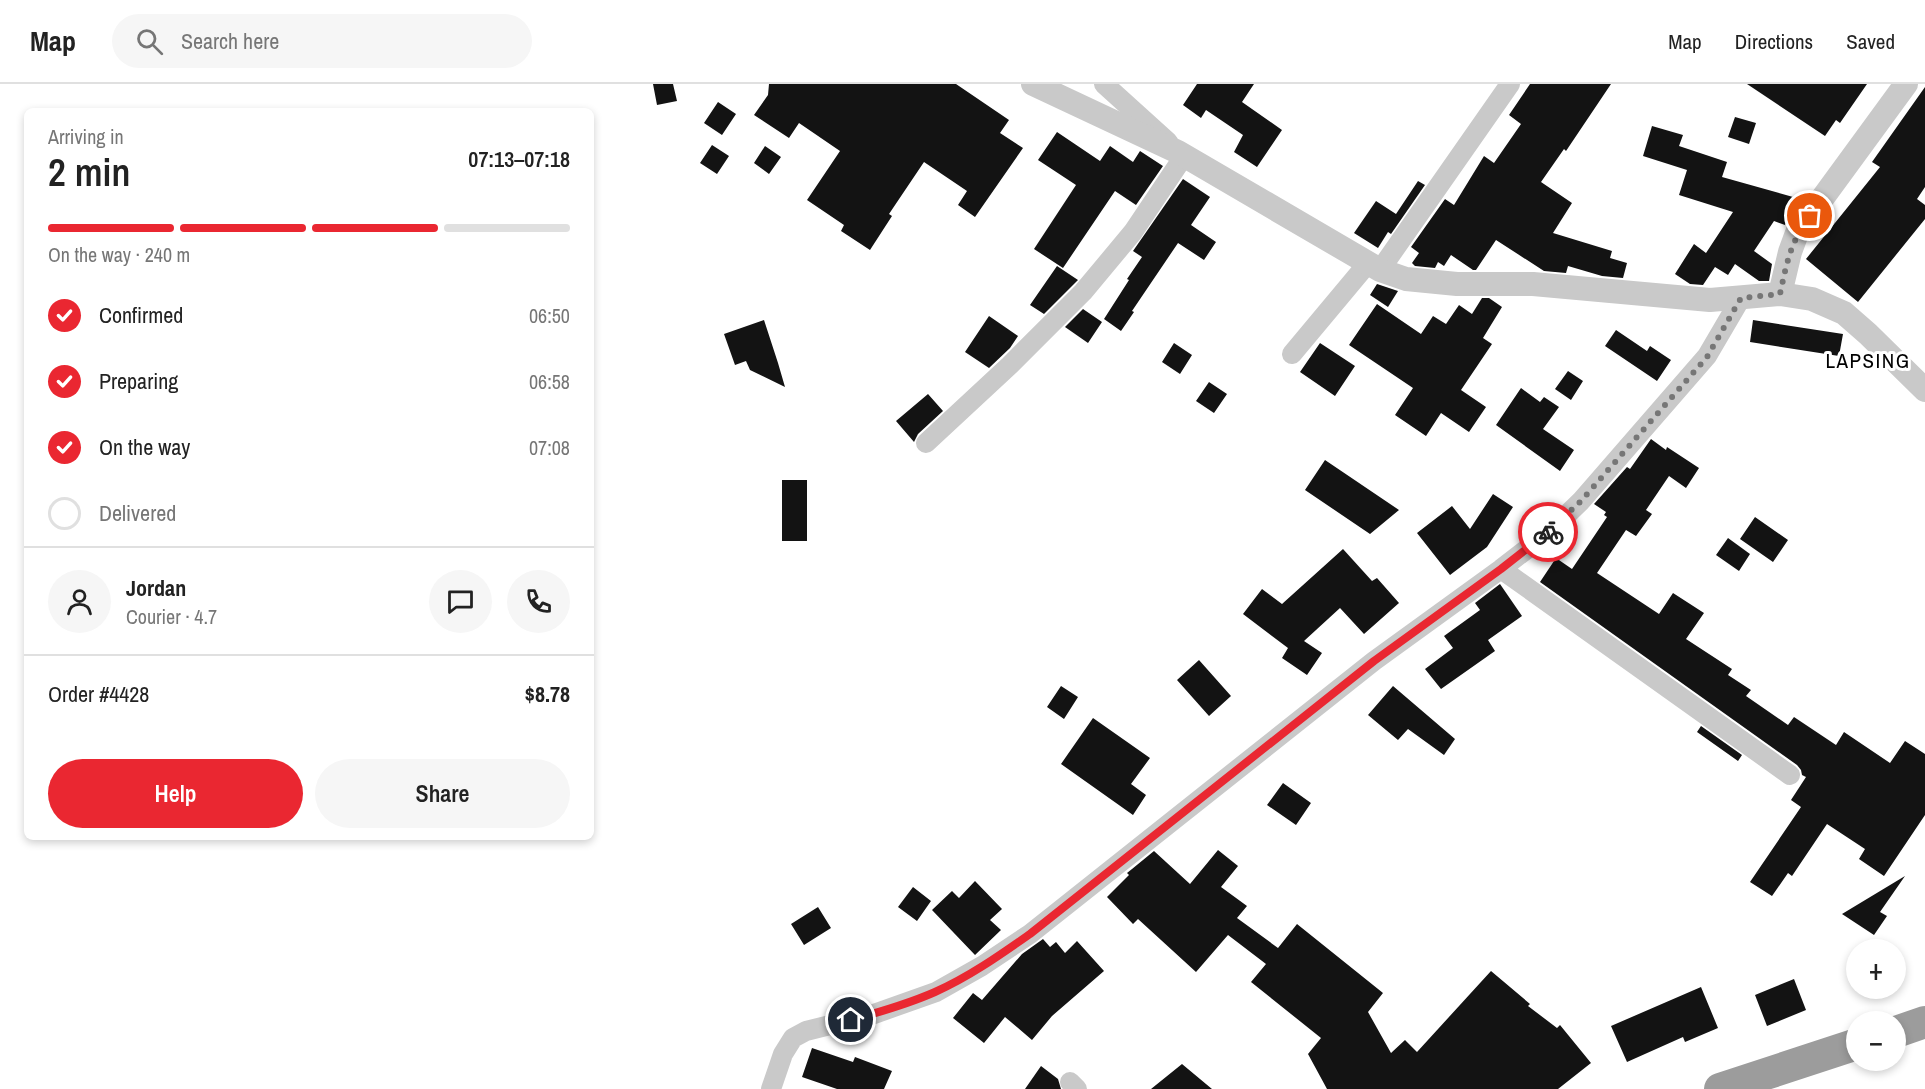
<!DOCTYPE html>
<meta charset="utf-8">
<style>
body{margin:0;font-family:"Archivo Narrow",sans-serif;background:#f6f6f6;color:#222;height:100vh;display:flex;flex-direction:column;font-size:22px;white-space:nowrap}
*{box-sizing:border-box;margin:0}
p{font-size:20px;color:#767676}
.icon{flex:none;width:33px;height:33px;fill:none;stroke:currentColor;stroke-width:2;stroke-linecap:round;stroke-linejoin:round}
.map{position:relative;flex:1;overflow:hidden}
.panel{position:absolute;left:24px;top:24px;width:570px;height:732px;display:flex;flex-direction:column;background:#fff;border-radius:9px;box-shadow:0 3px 9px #0003}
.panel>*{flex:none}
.tools{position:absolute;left:1846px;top:855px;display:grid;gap:12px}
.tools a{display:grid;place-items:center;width:60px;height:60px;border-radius:50%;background:#fff;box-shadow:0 3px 9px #0003;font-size:30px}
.pin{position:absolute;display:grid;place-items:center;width:51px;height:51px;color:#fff;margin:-26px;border:3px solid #fff;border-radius:50%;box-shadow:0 2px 6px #0007}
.courier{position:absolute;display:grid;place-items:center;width:60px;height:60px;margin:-30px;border:4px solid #ea2731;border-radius:50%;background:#fff;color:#222;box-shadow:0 2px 8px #0007}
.summary em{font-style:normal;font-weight:600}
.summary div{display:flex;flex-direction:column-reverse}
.summary{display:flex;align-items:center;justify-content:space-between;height:102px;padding:0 24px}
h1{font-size:39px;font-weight:600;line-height:45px}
.bar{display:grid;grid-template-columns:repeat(4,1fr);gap:9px 6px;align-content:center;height:72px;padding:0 24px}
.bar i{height:8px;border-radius:4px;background:#e0e0e0}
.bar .active{background:#ea2731}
.bar p{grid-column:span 4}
.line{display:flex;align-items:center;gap:15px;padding:0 24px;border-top:2px solid #e0e0e0}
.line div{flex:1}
.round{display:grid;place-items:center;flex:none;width:63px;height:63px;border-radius:32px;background:#f6f6f6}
ol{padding:0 24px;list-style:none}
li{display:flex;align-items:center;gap:18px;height:66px}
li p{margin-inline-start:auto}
li .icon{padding:6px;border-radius:50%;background:#ea2731;color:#fff;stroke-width:4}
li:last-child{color:#767676}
li i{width:33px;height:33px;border:3px solid #e0e0e0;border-radius:50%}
.button{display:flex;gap:12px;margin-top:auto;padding:12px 24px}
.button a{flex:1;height:69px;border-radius:36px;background:#ea2731;color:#fff;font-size:24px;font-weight:600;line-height:69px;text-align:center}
.button a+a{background:#f6f6f6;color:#222}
header{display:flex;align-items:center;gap:36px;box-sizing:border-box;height:84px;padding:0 30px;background:#fff;border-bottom:2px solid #e0e0e0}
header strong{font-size:28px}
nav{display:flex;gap:33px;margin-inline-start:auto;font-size:21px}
.search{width:420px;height:54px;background:#f6f6f6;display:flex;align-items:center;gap:15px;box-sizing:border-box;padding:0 21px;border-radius:33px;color:#767676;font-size:22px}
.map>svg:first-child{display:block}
.building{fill:#131313}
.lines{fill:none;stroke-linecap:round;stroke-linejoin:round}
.minor{stroke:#c9c9c9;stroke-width:20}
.tertiary{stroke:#c9c9c9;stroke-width:24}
.trunk{stroke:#9c9c9c;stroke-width:32}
.done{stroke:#767676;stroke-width:6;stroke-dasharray:0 10.8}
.route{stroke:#ea2731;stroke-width:8}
.labels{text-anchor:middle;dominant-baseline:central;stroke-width:6;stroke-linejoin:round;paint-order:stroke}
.quarter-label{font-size:21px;letter-spacing:1.5px;fill:#000;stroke:#fff}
</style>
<header>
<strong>Map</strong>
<div class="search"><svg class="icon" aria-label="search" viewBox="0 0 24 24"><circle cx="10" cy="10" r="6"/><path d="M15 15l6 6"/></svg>Search here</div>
<nav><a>Map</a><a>Directions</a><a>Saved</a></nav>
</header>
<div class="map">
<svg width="1925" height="1005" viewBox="0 0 1925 1005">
<rect width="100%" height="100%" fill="#fff"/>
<path class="building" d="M653,0H673L677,17L657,21Z
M769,0H956L1009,36L1000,49L1023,64L975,133L958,121L967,107L924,78L889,130L892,132L870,166L841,147L844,141L807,116L840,67L799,39L789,54L754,31L768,11Z
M1197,0H1254L1242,18L1282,46L1257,83L1234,68L1243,51L1206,26L1201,34L1183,21Z
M1530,0H1611L1566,67L1564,65L1541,98L1572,119L1553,149L1612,167L1610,174L1627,179L1623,194L1602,192L1568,182L1566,189L1544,187L1496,156L1476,186H1473L1451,171L1444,182L1438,178L1435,184L1415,182L1412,179L1419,169L1411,163L1445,115L1454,121L1484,72L1494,79L1521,40L1509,31Z
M1747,0H1867L1840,39L1836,36L1825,52Z
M1925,3V103L1917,115L1925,121V135L1858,218L1806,175L1880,83L1872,78Z
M718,18L736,30L722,51L704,39Z
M1735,33L1756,39L1749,60L1728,53Z
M1652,42L1683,51L1679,62L1727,78L1722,93L1793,113L1785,141L1774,137L1754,167L1772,180L1769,197H1759L1735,180L1728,191L1715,183L1703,201L1690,200L1675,190L1694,160L1706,169L1733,128L1679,111L1687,86L1643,72Z
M1057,48L1100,77L1110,62L1133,78L1140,67L1163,82L1136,121L1115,107L1063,184L1034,165L1076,101L1038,76Z
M712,61L729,72L717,90L700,79Z
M765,62L781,73L769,90L754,79Z
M1183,95L1210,113L1191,141L1216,158L1204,176L1178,159L1132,227L1134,228L1121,247L1104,235L1129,196L1127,195L1142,173L1133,167Z
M1418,97L1425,101L1391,150L1388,148L1378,164L1354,149L1376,117L1396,130Z
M1057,182L1078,196L1044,230L1030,221Z
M1377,200L1398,207L1388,223L1370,211Z
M1482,214H1489L1502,223L1483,254L1492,260L1461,306L1486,323L1469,348L1441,329L1426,352L1395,331L1413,304L1349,261L1377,220L1421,250L1433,232L1446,240L1459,221L1472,230Z
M1083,225L1102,238L1088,259L1065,243Z
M989,232L1018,252L1010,264L989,284L965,268Z
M764,236L778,279L785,303L750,286L746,277L735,281L724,250Z
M1753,236L1843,250L1839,272L1750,258Z
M1616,246L1647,267L1650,262L1671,276L1657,297L1605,262Z
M1174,259L1192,271L1180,290L1162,278Z
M1320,259L1355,282L1335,312L1300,288Z
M1568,287L1583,297L1571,316L1555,305Z
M1209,298L1227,310L1214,329L1196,317Z
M1521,304L1540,318L1544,313L1559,323L1543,345L1574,366L1560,387L1496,341Z
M928,310L943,327L918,350L914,358L896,337Z
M1651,355L1666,366L1667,363L1699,384L1686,404L1669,392L1646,426L1652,430L1636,452L1626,446L1597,489L1659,530L1673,509L1704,529L1686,555L1732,585L1728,591L1751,606L1746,612L1788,641L1794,633L1836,661L1844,648L1890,679L1905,657L1925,670V731L1884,792L1859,775L1865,765L1827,740L1792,792L1788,789L1772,812L1750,798L1801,723L1791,716L1806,693L1802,691L1801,686L1797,681L1540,498L1556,474L1572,485L1607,433L1604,431L1606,428L1594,420L1627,383L1630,385Z
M1325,376L1399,426L1370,450L1305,406Z
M782,396H807V457H782Z
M1493,410L1513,423L1487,463L1450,491L1417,449L1452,422L1470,445Z
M1755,433L1788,456L1773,478L1740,455Z
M1728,454L1750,470L1739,487L1716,471Z
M1343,465L1372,497L1377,494L1399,519L1364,550L1340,524L1304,557L1322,569L1307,591L1282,574L1288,564L1243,530L1262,505L1282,520Z
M1500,500L1522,532L1488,556L1495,567L1441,605L1425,585L1453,564L1444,552L1480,526L1475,519Z
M1199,576L1231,612L1209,632L1177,596Z
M1061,602L1078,613L1064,635L1047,623Z
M1393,602L1455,655L1444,671L1408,645L1398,656L1368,631Z
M1093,634L1150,674L1131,700L1146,711L1133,731L1061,680Z
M1701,642L1742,671L1738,677L1697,648Z
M1283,699L1311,719L1296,741L1267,721Z
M1218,766L1238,782L1221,803L1247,822L1237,834L1278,864L1297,840L1383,909L1368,928L1391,969L1405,956L1417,968L1491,887L1530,920L1528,922L1557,944L1560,941L1591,979L1558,1005H1327L1308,970L1321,954L1251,898L1266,880L1228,851L1196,888L1138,835L1133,840L1107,813L1129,791L1127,789L1132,785L1154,767L1190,800Z
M1905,792L1880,828L1887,832L1874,851L1842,830Z
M975,797L1002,825L990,836L1001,846L975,871L932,826L952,807L959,814Z
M913,803L931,817L917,837L898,823Z
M818,823L831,844L804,861L791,840Z
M1043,855L1050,863L1056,858L1065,869L1077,857L1104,887L1052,932L1032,956L1005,933L984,959L953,934L973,909L982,916L1022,870Z
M1794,895L1806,926L1767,942L1755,911Z
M1701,903L1718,944L1685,958L1683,953L1627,978L1611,942Z
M812,964L853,978L855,973L892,987L884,1005H837L802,993Z
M1182,980L1212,1005H1151Z
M1041,982L1058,995L1061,1005H1025Z"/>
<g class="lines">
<path class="minor" d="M1104,0L1168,58
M1380,186L1510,0
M1292,270L1368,179
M926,359L1010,281L1083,208L1133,148L1184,72
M1501,485L1790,691
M1070,998L1077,1005
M771,1005L783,970L793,954L806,947L874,930L936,908L982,882L1030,850L1374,577L1501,485L1549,448L1581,417L1707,272L1741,214"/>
<path class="tertiary" d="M1033,0L1178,68L1380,186L1406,195L1457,200H1533L1710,216L1780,210L1812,215L1844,229L1868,250L1925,306
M1780,210L1790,168L1797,149L1906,0"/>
<path class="trunk" d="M1896,948L1925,938
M1720,1005L1857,960"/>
</g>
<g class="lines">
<path class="done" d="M1548,448L1581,417L1707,273L1741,214L1780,210C1787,178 1790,159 1810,132"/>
<path class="route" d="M851,936C880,928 908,920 935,908C969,893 1000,871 1030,850L1374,577L1501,485L1548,448"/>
</g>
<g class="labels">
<g class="quarter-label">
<text x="1868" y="276">LAPSING</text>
</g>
</g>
</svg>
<div class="tools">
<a>+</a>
<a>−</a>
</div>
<div class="pin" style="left:1810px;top:132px;background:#ea580c"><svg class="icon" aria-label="bag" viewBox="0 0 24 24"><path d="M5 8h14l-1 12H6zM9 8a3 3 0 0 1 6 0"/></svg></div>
<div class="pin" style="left:851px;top:936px;background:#1f2937"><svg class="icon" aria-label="home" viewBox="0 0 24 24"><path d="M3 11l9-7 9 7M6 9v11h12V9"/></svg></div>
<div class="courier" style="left:1548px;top:448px"><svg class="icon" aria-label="bike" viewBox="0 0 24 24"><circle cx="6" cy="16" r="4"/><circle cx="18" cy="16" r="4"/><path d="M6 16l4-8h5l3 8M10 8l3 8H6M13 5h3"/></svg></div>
<section class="panel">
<div class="summary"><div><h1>2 min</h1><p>Arriving in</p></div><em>07:13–07:18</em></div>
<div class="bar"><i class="active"></i><i class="active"></i><i class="active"></i><i></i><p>On the way · 240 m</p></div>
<ol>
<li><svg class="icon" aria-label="check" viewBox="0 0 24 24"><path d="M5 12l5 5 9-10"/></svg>Confirmed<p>06:50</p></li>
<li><svg class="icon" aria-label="check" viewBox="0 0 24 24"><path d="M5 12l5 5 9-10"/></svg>Preparing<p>06:58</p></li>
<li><svg class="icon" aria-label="check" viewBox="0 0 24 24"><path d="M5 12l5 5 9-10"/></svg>On the way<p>07:08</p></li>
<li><i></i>Delivered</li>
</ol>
<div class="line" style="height:108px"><a class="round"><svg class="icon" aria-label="person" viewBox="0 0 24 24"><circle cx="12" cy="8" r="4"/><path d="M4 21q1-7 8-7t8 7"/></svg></a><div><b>Jordan</b><p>Courier · 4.7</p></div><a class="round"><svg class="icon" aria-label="chat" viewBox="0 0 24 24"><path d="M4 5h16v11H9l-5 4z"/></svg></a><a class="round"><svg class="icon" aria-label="phone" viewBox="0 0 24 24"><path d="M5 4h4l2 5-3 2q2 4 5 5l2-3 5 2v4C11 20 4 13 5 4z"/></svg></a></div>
<div class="line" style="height:78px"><div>Order #4428</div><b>$8.78</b></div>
<div class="button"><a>Help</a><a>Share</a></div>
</section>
</div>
